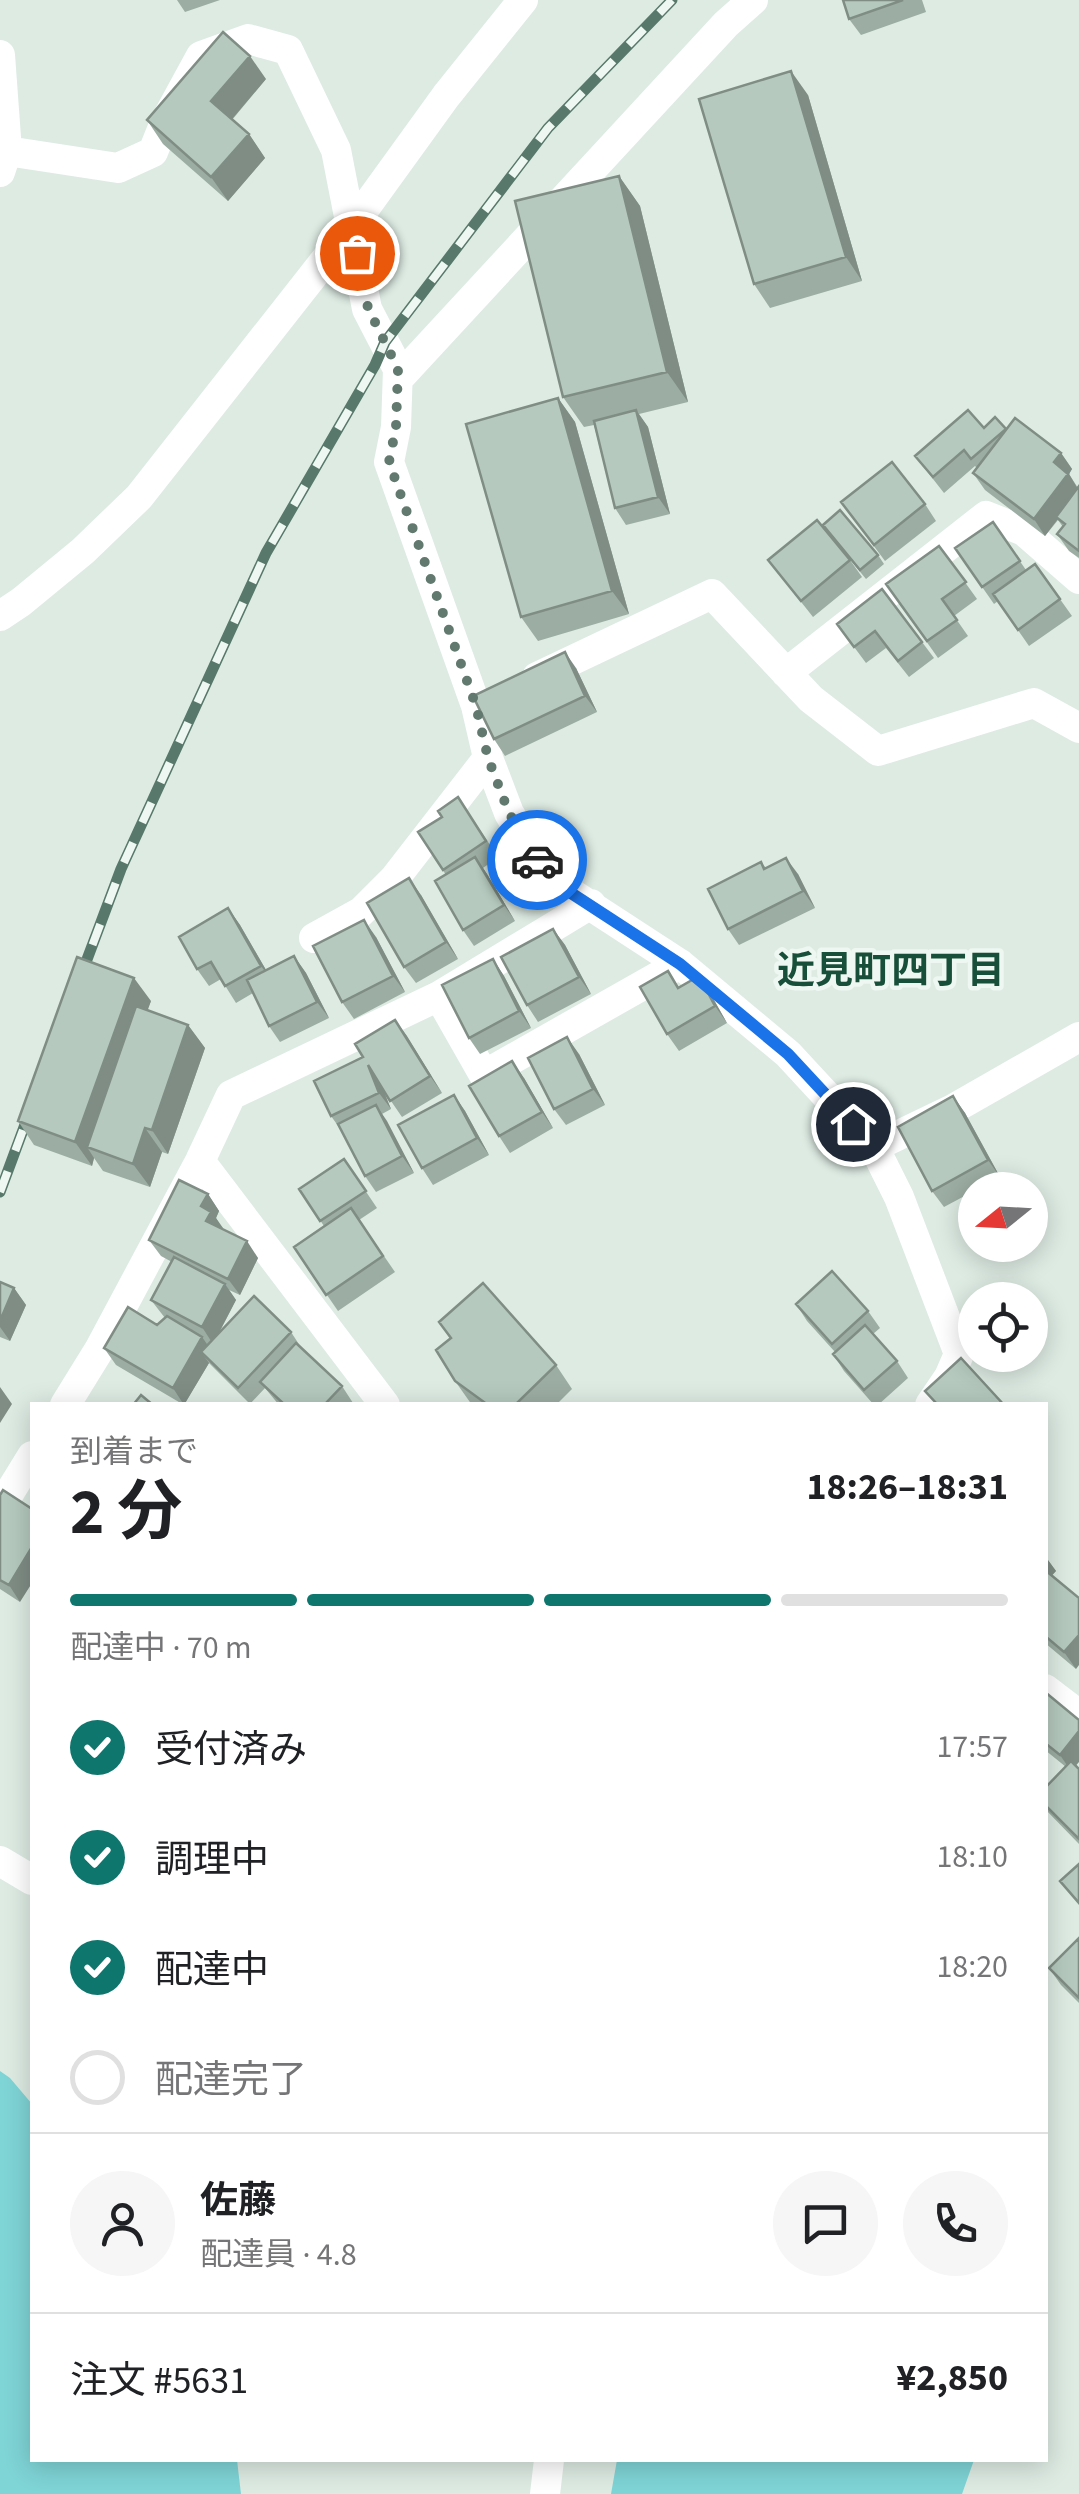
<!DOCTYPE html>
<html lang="ja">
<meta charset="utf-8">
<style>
body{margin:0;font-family:"Source Sans 3","Noto Sans JP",sans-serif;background:#f6f6f6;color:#202124;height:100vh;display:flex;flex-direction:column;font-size:38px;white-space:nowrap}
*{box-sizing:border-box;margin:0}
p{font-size:32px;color:#757577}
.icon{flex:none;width:55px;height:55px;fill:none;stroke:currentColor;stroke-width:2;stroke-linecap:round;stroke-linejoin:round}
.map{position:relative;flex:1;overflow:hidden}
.details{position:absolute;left:30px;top:1402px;width:1018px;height:1060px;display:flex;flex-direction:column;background:#fff;border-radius:0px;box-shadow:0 5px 25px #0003}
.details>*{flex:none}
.needle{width:65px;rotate:252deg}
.tools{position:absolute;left:958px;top:1172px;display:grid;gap:20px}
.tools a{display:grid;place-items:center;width:90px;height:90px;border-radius:50%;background:#fff;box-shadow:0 5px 25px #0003;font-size:50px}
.pin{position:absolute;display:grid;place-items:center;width:85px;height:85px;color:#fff;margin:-42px;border:5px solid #fff;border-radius:50%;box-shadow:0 2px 10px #0007}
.courier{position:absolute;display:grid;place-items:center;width:100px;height:100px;margin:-50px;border:8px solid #1a73e8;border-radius:50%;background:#fff;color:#222;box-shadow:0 2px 12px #0007}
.overview em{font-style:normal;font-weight:700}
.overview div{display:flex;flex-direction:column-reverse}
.overview{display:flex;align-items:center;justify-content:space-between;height:170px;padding:0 40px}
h1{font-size:65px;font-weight:700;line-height:75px}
.bar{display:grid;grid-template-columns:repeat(4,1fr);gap:15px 10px;align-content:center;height:120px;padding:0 40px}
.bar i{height:12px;border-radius:8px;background:#e0e0e0}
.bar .on{background:#0f766e}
.bar p{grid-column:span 4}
.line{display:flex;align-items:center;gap:25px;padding:0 40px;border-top:2px solid #e0e0e0}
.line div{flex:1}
.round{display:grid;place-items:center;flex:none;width:105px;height:105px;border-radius:52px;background:#f6f6f6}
ol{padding:0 40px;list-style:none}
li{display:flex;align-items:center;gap:30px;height:110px}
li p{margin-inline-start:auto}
li .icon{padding:10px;border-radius:50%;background:#0f766e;color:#fff;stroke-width:4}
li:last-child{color:#757577}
li i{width:55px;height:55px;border:5px solid #e0e0e0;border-radius:50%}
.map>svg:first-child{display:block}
.water{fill:#7fd4d6}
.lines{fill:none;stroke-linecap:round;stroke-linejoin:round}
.minor{stroke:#fff;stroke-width:30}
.rail-casing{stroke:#57786b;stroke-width:11}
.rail{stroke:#eef7f1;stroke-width:8;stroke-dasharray:22;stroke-linecap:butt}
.wall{fill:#9cada3}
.shaded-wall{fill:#7f8d85}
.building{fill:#b5c9be;stroke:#7f8d85;stroke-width:2.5}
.done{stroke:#61796e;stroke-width:10;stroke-dasharray:0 18}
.route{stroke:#1a73e8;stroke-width:12}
.labels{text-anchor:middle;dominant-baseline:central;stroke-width:9;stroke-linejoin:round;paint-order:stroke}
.neighbourhood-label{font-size:38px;font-weight:bold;fill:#184f3a;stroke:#eef7f1}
</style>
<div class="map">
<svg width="1079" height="2494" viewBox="0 0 1079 2494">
<rect width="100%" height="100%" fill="#ddebe3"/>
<path class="water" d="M0,2071L10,2078L32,2104V2460H237L241,2494H0Z
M617,2460H974L962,2494H611Z"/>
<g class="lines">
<path class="minor" d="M0,55L7,151L0,172
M7,151L118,168L153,152L165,122L201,56L248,39L288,50L336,150L367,309L398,369L396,427L389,462L476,706L488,758L509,813L548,878L680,964L788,1054L874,1147L899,1197L959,1354L949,1377L930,1405
M398,379L726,24L753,0
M0,616L21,602L83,551L139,497L352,226L446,96L523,0
M786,673L986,516L1024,531L1079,579
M537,677L712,594L811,699L878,751L1034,703L1079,728
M314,938L361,912L395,878L488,758
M439,996L484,1075L680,964
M874,1147L953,1109L1079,1037
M200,1161L385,1405
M65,1405L99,1350L200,1161L231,1095L439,996L591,904
M0,1508L32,1456
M1045,1689L1079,1715
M0,1861L32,1880
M545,2494L549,2460"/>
<defs>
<path id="rail" d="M77,986L121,869L266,553L375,365L385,342L548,128L672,0
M0,1192L33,1103"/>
</defs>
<use href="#rail" class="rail-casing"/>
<use href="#rail" class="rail"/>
</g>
<path class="wall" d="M177,0H220L185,12Z
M843,0H922L926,12L861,35L849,19Z
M266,79L232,120L249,134L265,158L228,201L163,144L147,120Z
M808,95L862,281L770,308L754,284Z
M619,176L640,206L688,402L639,414L648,427L670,514L626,525L615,508L594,425L584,427L563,397Z
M558,398L575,422L629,614L538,641L521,617Z
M984,428L1006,429L1061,453L1072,469L1069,474L1078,488L1079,486V558L1069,551L1057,534L1063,527L1058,520L1045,536L985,490L973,473L977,468L975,466L944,493L915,456Z
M841,502L925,504L936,521L885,561Z
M993,522L1026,570L1035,564L1072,616L1029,646L998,601L994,604L955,548Z
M829,534L878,555L884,564L866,579Z
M939,546L977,599L954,616L968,636L938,658L886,584Z
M768,560H850L862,577L813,617Z
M837,624L922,642L934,658L909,677L886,648L866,663Z
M576,668L597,712L505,756L494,739Z
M458,797L498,857L483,868L515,921L474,946L463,930L446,875L418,832L442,817Z
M761,862L766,868L798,874L815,908L739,945L728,929Z
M421,895L458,959L416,983L404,967Z
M228,908L240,925L266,970L294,956L306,973L329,1018L280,1042L269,1026L253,993L236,1003L221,979L209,986L197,969Z
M553,929L565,945L591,994L538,1022L527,1005Z
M376,937L405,992L354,1019L342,1002Z
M493,959L504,976L531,1028L480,1054L469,1038Z
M680,987L710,993L727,1023L679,1051L667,1034Z
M151,1001L147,1010L188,1025L205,1048L168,1154L162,1152L150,1187L103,1171L94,1158L92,1166L34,1145L18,1121Z
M395,1020L442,1093L402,1117L382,1088L391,1109L382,1114L414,1173L376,1192L365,1176L341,1130L331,1116L363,1057Z
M579,1054L605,1105L566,1125L554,1109Z
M524,1078L553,1128L510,1153L499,1136Z
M454,1095L465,1111L489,1155L433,1185L422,1168Z
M953,1096L965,1113L1000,1177L944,1207L932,1191Z
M344,1159L377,1208L359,1220L395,1272L338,1311L294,1247L324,1226L299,1189Z
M208,1194L219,1211L216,1218L222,1229L258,1258L240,1295L229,1290L236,1300L219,1333L291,1332L302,1349L342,1386L353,1403L352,1405H279L265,1388L250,1404L209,1363L184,1405L116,1365L104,1348L157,1325L165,1318L151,1300L172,1262L161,1256L149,1240Z
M0,1282L14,1288L26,1305L10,1341L0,1337Z
M796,1304L868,1311L880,1328L873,1334L897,1361L908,1378L878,1405H874L844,1371L833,1354L835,1352L807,1321Z
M439,1322L556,1365L572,1389L556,1405H472L455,1381L450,1338Z
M0,1495L20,1602L0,1589Z
M1045,1556L1056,1571L1052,1575L1076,1669L1045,1643Z
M1045,1692L1076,1766L1079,1769V1844L1045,1809V1788L1066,1767L1045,1750Z
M1079,1938V2003L1061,1985L1049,1968Z"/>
<path class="shaded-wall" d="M250,56L266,79L227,125L211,101Z
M791,71L808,95L862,281L846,257Z
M249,134L265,158L228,201L211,177Z
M619,176L640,206L688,402L667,372Z
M558,398L575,422L629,614L612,591Z
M636,410L648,427L670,514L658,497Z
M1061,453L1072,469L1069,474L1079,491L1045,536L1034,519L1054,462Z
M565,652L576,668L597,712L585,696Z
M475,857L487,874L515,921L504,905Z
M786,858L798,874L815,908L803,891Z
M409,878L421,895L458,959L446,942Z
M228,908L240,925L273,982L261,966Z
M364,920L376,937L405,992L393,976Z
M553,929L565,945L591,994L579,977Z
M294,956L306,973L329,1018L317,1002Z
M493,959L504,976L531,1028L519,1011Z
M699,976L710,993L727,1023L715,1006Z
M134,978L151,1001L97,1151L87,1147L94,1158L92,1166L75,1142Z
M395,1020L407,1036L442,1093L430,1076Z
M188,1025L205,1048L168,1154L152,1130Z
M567,1037L579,1054L605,1105L593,1089Z
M512,1061L524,1078L553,1128L542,1112Z
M368,1065L380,1082L391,1109L379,1093Z
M454,1095L465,1111L489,1155L477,1138Z
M953,1096L965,1113L1000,1177L988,1160Z
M376,1105L387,1121L414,1173L402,1156Z
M145,1128L162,1152L150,1187L133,1164Z
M208,1194L219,1211L216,1218L223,1228L218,1238L206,1221L201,1206Z
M247,1241L258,1258L240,1295L228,1279Z
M225,1284L236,1300L213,1344L202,1327Z
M14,1288L26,1305L10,1341L0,1327V1321Z
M202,1337L214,1354L201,1352L209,1363L184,1405L173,1388Z
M0,1387L12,1404L0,1423Z
M32,1547V1583L20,1602L9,1585Z
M1045,1556L1056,1571L1045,1583Z
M1079,1635V1665L1076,1669L1064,1652Z
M1079,1731V1762L1071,1771L1060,1755Z"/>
<path class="building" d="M843,0H903L849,19Z
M223,32L250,56L211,101L249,134L211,177L147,120Z
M791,71L846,257L754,284L699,99Z
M619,176L667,372L563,397L515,201Z
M558,398L612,591L521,617L466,424Z
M636,410L658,497L615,508L594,421Z
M968,410L984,428L995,417L1006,429L971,459L964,450L933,477L915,456Z
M1015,418L1061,453L1054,462L1068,474L1034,519L973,473Z
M892,462L925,504L874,545L841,502Z
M1079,486V551L1057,534L1065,524L1056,517Z
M840,510L878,555L860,570L823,525Z
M817,520L850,560L801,601L768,560Z
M993,522L1020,561L982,587L955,548Z
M939,546L966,582L942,599L957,620L927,641L886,584Z
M1035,564L1060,599L1018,630L993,594Z
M882,589L922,642L898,661L875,631L854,647L837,624Z
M565,652L585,696L494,739L473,696Z
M458,797L486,841L443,870L418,832L442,817L438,811Z
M475,857L504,905L463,930L435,881Z
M786,858L803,891L728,929L708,889L761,862L764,869Z
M409,878L446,942L404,967L367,903Z
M228,908L261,966L225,986L211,962L197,969L179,937Z
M364,920L393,976L342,1002L313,946Z
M553,929L579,977L527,1005L501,957Z
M294,956L317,1002L269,1026L247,980Z
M77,957L134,978L75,1142L18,1121Z
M493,959L519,1011L469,1038L442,985Z
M668,971L678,988L699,976L715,1006L667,1034L640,987Z
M136,1006L188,1025L152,1130L145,1128L133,1164L87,1147Z
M395,1020L430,1076L390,1101L368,1065L379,1093L331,1116L314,1081L363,1057L355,1044Z
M567,1037L593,1089L554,1109L528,1058Z
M512,1061L542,1112L499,1136L469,1086Z
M454,1095L477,1138L422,1168L398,1125Z
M953,1096L988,1160L932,1191L898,1127Z
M376,1105L402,1156L365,1176L338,1124Z
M344,1159L366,1191L320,1221L299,1189Z
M179,1180L208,1194L201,1206L211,1212L206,1221L247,1241L228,1279L149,1240Z
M351,1208L383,1256L326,1295L294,1247Z
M174,1257L225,1284L202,1327L151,1300Z
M832,1271L868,1311L832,1344L796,1304Z
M0,1282L14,1288L0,1321Z
M483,1283L556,1365L515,1405H488L455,1381L436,1350L451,1338L439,1322Z
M254,1296L291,1332L238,1388L201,1352Z
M128,1307L157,1325L167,1316L202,1337L173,1388L104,1348Z
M865,1325L897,1361L864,1390L833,1354Z
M296,1343L342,1386L324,1405H285L260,1382Z
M961,1358L1004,1405H938L925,1391Z
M141,1395L153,1405H133Z
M3,1490L32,1509V1547L9,1585L0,1580V1495Z
M1045,1570L1079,1598V1635L1064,1652L1045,1636Z
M1045,1692L1079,1720V1731L1060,1755L1045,1743Z
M1071,1761L1079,1769V1839L1045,1805V1788Z
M1079,1864V1903L1060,1881Z
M1079,1938V1998L1049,1968Z"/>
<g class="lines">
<path class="done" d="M357,253L368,308L398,369L396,427L389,462L476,706L488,758L509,813L537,860"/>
<path class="route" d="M537,860L548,878L680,964L788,1054L853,1124"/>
</g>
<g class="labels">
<g class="neighbourhood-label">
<text x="891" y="971">近見町四丁目</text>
</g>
</g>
</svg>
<div class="tools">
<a><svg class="needle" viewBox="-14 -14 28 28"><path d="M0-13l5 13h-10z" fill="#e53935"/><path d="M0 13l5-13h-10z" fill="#757577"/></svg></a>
<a><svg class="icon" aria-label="locate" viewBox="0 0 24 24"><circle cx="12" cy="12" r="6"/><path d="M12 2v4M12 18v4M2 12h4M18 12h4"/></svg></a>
</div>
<div class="pin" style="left:357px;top:253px;background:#ea580c"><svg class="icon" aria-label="bag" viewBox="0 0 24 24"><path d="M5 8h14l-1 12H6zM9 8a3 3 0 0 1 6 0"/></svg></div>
<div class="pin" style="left:853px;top:1124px;background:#1f2937"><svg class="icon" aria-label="home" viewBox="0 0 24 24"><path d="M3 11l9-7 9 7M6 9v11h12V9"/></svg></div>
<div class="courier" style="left:537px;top:860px"><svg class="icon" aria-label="car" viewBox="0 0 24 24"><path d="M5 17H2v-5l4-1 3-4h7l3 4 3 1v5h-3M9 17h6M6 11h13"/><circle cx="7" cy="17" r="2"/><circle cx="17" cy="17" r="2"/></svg></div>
<section class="details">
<div class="overview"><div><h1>2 分</h1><p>到着まで</p></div><em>18:26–18:31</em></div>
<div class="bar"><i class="on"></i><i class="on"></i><i class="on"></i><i></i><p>配達中 · 70 m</p></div>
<ol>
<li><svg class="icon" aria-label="check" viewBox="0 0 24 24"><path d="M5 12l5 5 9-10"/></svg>受付済み<p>17:57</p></li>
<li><svg class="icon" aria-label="check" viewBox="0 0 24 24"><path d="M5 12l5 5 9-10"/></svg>調理中<p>18:10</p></li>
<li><svg class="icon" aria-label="check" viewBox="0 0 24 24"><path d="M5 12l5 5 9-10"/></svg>配達中<p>18:20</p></li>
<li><i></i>配達完了</li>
</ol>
<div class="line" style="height:180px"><a class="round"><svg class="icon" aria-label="person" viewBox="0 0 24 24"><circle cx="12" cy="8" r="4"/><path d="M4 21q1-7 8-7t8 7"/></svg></a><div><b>佐藤</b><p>配達員 · 4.8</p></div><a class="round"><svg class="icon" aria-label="chat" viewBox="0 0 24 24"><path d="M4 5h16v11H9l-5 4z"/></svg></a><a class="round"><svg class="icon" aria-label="phone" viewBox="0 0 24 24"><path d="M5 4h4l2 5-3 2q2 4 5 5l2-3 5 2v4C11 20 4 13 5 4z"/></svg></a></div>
<div class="line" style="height:130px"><div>注文 #5631</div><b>¥2,850</b></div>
</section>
</div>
